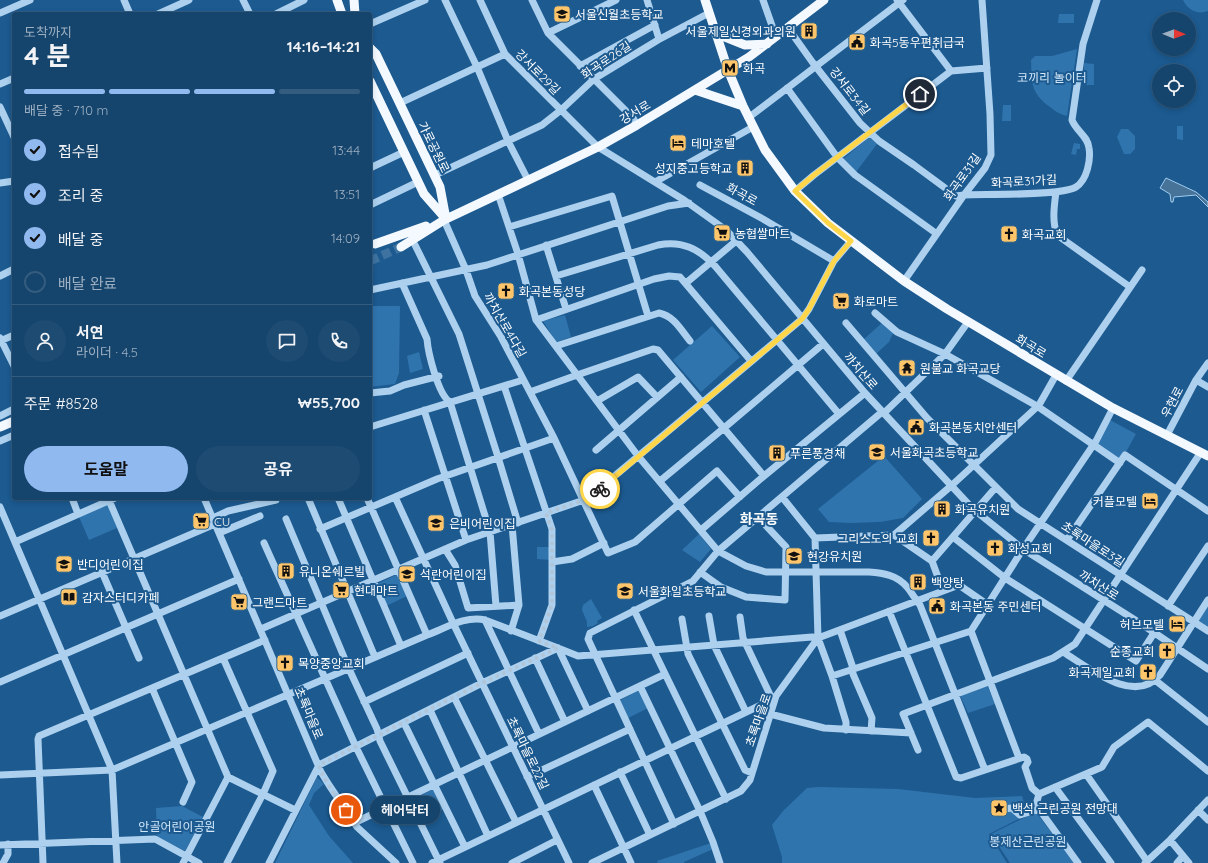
<!DOCTYPE html>
<html lang="ko">
<meta charset="utf-8">
<style>
body{margin:0;font-family:Quicksand,"Noto Sans KR",sans-serif;background:#1e4b72;color:#f1f3f6;height:100vh;display:flex;flex-direction:column;font-size:15px;white-space:nowrap}
*{box-sizing:border-box;margin:0}
p{font-size:13px;color:#9db0c2}
.icon{flex:none;width:22px;height:22px;fill:none;stroke:currentColor;stroke-width:2;stroke-linecap:round;stroke-linejoin:round}
.map{position:relative;flex:1;overflow:hidden}
.panel{position:absolute;left:12px;top:12px;width:360px;height:488px;display:flex;flex-direction:column;background:#15446c;border-radius:4px;box-shadow:0 2px 6px #0003,0 0 0 1px #345c7f}
.panel>*{flex:none}
.needle{width:26px;rotate:91deg}
.buttons{position:absolute;left:1152px;top:12px;display:grid;gap:8px}
.buttons a{display:grid;place-items:center;width:44px;height:44px;border-radius:50%;background:#15446c;box-shadow:0 2px 6px #0003,0 0 0 1px #345c7f;font-size:20px}
.pin{position:absolute;display:grid;place-items:center;width:34px;height:34px;color:#fff;margin:-17px;border:2px solid #fff;border-radius:50%;box-shadow:0 1px 4px #0007}
.courier{position:absolute;display:grid;place-items:center;width:40px;height:40px;margin:-20px;border:3px solid #ffd54a;border-radius:50%;background:#fff;color:#222;box-shadow:0 1px 5px #0007}
.bubble{position:absolute;height:28px;border-radius:14px;background:#15446c;box-shadow:0 2px 6px #0003,0 0 0 1px #345c7f;font-size:13px;font-weight:700;line-height:28px;text-align:center}
.headline em{font-style:normal;font-weight:700}
.headline div{display:flex;flex-direction:column-reverse}
.headline{display:flex;align-items:center;justify-content:space-between;height:68px;padding:0 12px}
h1{font-size:26px;font-weight:700;line-height:30px}
.bar{display:grid;grid-template-columns:repeat(4,1fr);gap:6px 4px;align-content:center;height:48px;padding:0 12px}
.bar i{height:5px;border-radius:3px;background:#345c7f}
.bar .on{background:#90b9f0}
.bar p{grid-column:span 4}
.line{display:flex;align-items:center;gap:10px;padding:0 12px;border-top:1px solid #345c7f}
.line div{flex:1}
.round{display:grid;place-items:center;flex:none;width:42px;height:42px;border-radius:21px;background:#1e4b72}
ol{padding:0 12px;list-style:none}
li{display:flex;align-items:center;gap:12px;height:44px}
li p{margin-inline-start:auto}
li .icon{padding:4px;border-radius:50%;background:#90b9f0;color:#111;stroke-width:4}
li:last-child{color:#9db0c2}
li i{width:22px;height:22px;border:2px solid #345c7f;border-radius:50%}
.primary-button{display:flex;gap:8px;margin-top:auto;padding:8px 12px}
.primary-button a{flex:1;height:46px;border-radius:24px;background:#90b9f0;color:#111;font-size:16px;font-weight:700;line-height:46px;text-align:center}
.primary-button a+a{background:#1e4b72;color:#f1f3f6}
.map>svg:first-child{display:block}
.green{fill:#3074ae}
.water{fill:#487399;stroke:#9fccf0}
.lines{fill:none;stroke-linecap:round;stroke-linejoin:round}
.major-tunnel{stroke:#3e73a1;stroke-width:9;stroke-dasharray:9 4.5;stroke-linecap:butt}
.minor{stroke:#acd0ee;stroke-width:7}
.major{stroke:#f3f9ff;stroke-width:9}
.done{stroke:#b0c5d8;stroke-width:4;stroke-dasharray:0 7.2}
.route{stroke:#ffd54a;stroke-width:5}
.labels{text-anchor:middle;dominant-baseline:central;stroke-width:4;stroke-linejoin:round;paint-order:stroke}
.poi-label{font-size:12px;fill:#fff;stroke:#1c5a90;text-anchor:start}
.street-label{font-size:12px;fill:#fff;stroke:#1c5a90}
.park-label{font-size:12px;fill:#d2e8fa;stroke:#1c5a90}
.quarter-label{font-size:14px;font-weight:bold;fill:#fff;stroke:#1c5a90}
</style>
<div class="map">
<svg width="1208" height="863" viewBox="0 0 1208 863">
<rect width="100%" height="100%" fill="#1c5a90"/>
<path class="green" d="M1183,0H1208V11C1197,15 1188,10 1183,0Z
M1059,14H1074V23H1058Z
M1077,49L1067,116C1060,114 1056,112 1050,107C1030,93 1032,82 1031,60L1035,56H1052Z
M1084,63L1094,64V85H1084Z
M1003,105H1011V121H1002Z
M1177,126H1183V140L1177,139Z
M1121,129H1128L1135,136V149L1130,154H1124L1117,137Z
M870,137L877,144L856,172L843,159Z
M1074,143L1080,144V149H1077L1076,155L1071,154Z
M370,306H400L399,373L395,384L370,387Z
M565,315L571,337L556,342L543,321Z
M883,322L894,331L889,342L876,354L863,340Z
M712,326L740,357L701,392L673,360Z
M419,352L423,369L410,373L407,356Z
M1110,420L1136,434L1126,452L1119,460L1097,444Z
M884,456L922,499L903,518L880,522L850,523L829,522L818,509Z
M107,504L117,528L89,540L79,517Z
M699,534L711,549L700,562L682,550Z
M537,547H551V560L537,559Z
M398,574L407,596L386,606L377,584Z
M591,599L602,618L597,621L598,623L593,626L587,627V622L582,610L583,605Z
M1208,606V628L1198,622Z
M987,685L995,704L968,713L960,695Z
M640,690L648,708L628,718L620,700Z
M317,777L324,784L314,793L309,805L329,836L353,863H275Z
M818,787L898,789L975,798L1022,796L1025,806L1034,808V811L989,834L1007,863H782V857L772,825L783,811L807,788Z
M434,789L444,809L423,819L413,799Z
M182,806L203,817L185,851L157,837L156,808Z
M1036,812L1074,863H1010L991,834Z
M711,843L713,849L684,862V863H658L657,861Z"/>
<path class="water" d="M1166,178L1196,192L1208,202V207L1196,195L1174,197L1173,202H1171L1170,194L1160,188Z"/>
<g class="lines">
<path class="major-tunnel" d="M370,261L401,247"/>
<path class="minor" d="M124,0L130,14
M243,0L250,14
M445,0L477,67L508,141L528,180
M480,0L505,54L598,147L684,200L726,230L747,252L865,393L972,508L1023,549L1143,625L1208,669
M532,0L548,33L633,118L637,125
M647,0L659,39
M763,0L776,37
M897,0L951,71L987,68
M0,13L30,0
M158,14L189,0
M276,14L304,0
M370,24L425,0
M788,28L813,63L860,123L879,141L914,165L956,196L964,195C985,194 1062,196 1076,187C1087,180 1091,160 1089,148C1088,136 1076,131 1072,120L1083,44L1097,0
M548,33L616,0
M580,66L655,25
M0,84L14,78
M787,88L837,157L855,175L937,234
M400,103L505,54
M0,107L14,137
M748,118L903,0
M370,168L404,152
M435,175L542,125L561,110L594,79L658,40L709,13
M655,182L753,127
M0,183L14,181
M700,185L763,219L834,261
M795,191L814,175L951,71
M1056,192C1054,207 1052,221 1057,235L1130,287
M498,194L518,254L536,320L638,456L718,551L746,566L766,572H869C883,573 897,575 907,587C912,593 915,599 920,605L985,770
M370,205L418,182
M444,220L466,270L475,296L501,337L554,438L608,553L635,542L717,471L740,497
M509,227L612,196L648,316
M415,245L459,334L498,457L518,523
M546,245L566,309
M0,276L14,269
M556,276L658,245C682,240 699,249 715,266L839,414
M904,281L964,195L985,168L991,155L990,114L982,0
M402,283L427,339C428,352 438,395 450,402L490,532L496,606
M686,283L736,241
M370,290L487,265L668,206L689,203
M875,313L897,332L945,354L1037,406L1120,463
M536,320L654,279L669,276L680,277L751,361
M846,323L927,418L1018,509L1208,631
M0,338L14,366
M0,341L14,335
M556,346L659,313C674,316 681,330 690,341
M1196,380L1208,387
M1066,381L1142,270
M504,386L552,529V605L539,641
M530,392L577,375L653,349L658,350L764,476
M370,393L390,391L404,385L439,376
M597,401L638,377L657,397
M424,410L466,540
M884,413L945,354L968,322
M0,416L14,409
M370,427L523,380
M1167,435L1196,380L1208,363
M0,441L14,435
M596,450L681,377
M660,481L724,428L823,344
M395,497L454,625L569,863
M782,497L815,538
M72,498L78,514
M108,498L228,777L295,810
M204,498L321,772L329,785L357,827L396,863
M308,498L375,657
M338,498L401,646
M367,498L427,635
M0,507L112,770L117,863
M213,518L228,511L276,500
M286,519L349,669L377,729L380,741L440,863
M320,529L437,479L554,438
M701,530L764,476L865,393
M219,533L260,516
M894,535L932,561L943,591
M953,537L1005,578L1136,661L1154,633
M1067,540L1125,455L1208,511
M15,542L115,498
M264,543L356,747L413,863
M445,549L455,565L468,608L519,605
M932,561L996,487
M552,562L572,559L604,543
M102,572L139,658
M700,572L721,587L746,597L785,600L786,547L758,517
M1168,606L1208,546
M634,610L726,799
M889,611L956,777L961,778L1024,757L1027,759L1028,762L1025,767L1032,788L1039,794
M0,616L215,524
M709,616L714,645L746,712
M682,619L688,654L745,770L752,773
M485,620L539,734
M261,629L466,540L584,500L599,489L802,319L809,309L834,261L851,241
M840,630L852,665L853,674L872,718L871,731
M511,631L519,605L512,525
M971,631L1019,758
M818,638L959,585L988,605
M818,638L832,676L846,722V730
M1063,652C1088,667 1134,706 1160,675L1208,600
M223,658L273,771L263,794L227,863
M535,658L565,722
M832,676L971,631L1023,549L1096,441L1113,408
M1155,680L1208,722
M0,682L239,579
M640,686L700,811L713,842L720,863
M152,688L192,782L183,802
M454,697L516,822
M364,702L468,653
M430,710L488,836
M770,714L824,728L911,733
M404,723L465,847
M918,750L903,714L1053,658L1075,644L1201,452
M319,765L482,683L558,648L588,711
M620,772L650,835
M1086,774L1147,861
M0,775L112,770L427,635C444,629 466,615 485,620L558,648L578,656L812,637L818,638
M527,777L630,729
M594,785L631,863
M1055,787L1111,863
M1039,794L1102,767L1114,747L1148,722L1208,771
M1039,794L1037,801L1039,809L1078,863
M1003,809L998,812L995,809L997,806L1001,805L1003,809L1012,808L1020,815L1039,809
M1198,810L1208,820
M354,823L665,674
M674,824L588,639L590,633L693,581L718,551L882,412
M1170,840L1189,863
M0,845L155,839L199,863
M3,863L8,854V844
M43,863L38,739L39,736L265,640
M183,863L228,777
M269,863L319,765
M432,863L763,704L773,701L743,638L740,617
M512,863L557,840
M592,863L741,791L750,780L776,696L818,638L815,538L894,535L951,486L1039,405L1056,375
M1145,863L1170,840L1208,800
M1177,863L1183,856"/>
<path class="major" d="M337,0L342,14
M354,0L355,14
M705,0L728,70L743,106L765,150L795,191L828,223L904,281L947,309L1113,408L1208,456
M715,33L745,45L767,44
M370,48L376,54L440,187L446,219
M370,81L424,194L446,219
M695,90L743,106
M375,244L426,226
M401,247L444,220L598,147L637,125L749,57L824,0
M0,427L14,421"/>
</g>
<g class="lines">
<path class="done" d="M346,810C336,796 324,782 319,765L482,683L558,648L539,641L552,605V530L546,513L584,500L600,489"/>
<path class="route" d="M600,489L802,319L809,309L834,261L851,241L828,223L795,191L814,175L920,94"/>
</g>
<defs>
<symbol id="school-square" viewBox="-11 -11 22 22"><rect x="-9" y="-9" width="18" height="18" rx="4" fill="#fec56a" stroke="#1c5a90"/><path d="M0-5L7-2L0 1L-7-2ZM-4 1L0 2.5L4 1V4Q0 6-4 4Z" fill="#111"/></symbol>
<symbol id="building-square" viewBox="-11 -11 22 22"><rect x="-9" y="-9" width="18" height="18" rx="4" fill="#fec56a" stroke="#1c5a90"/><path d="M-4-6H4V6H1V3H-1V6H-4ZM-2.5-4.3h1.7v1.8h-1.7ZM.8-4.3h1.7v1.8H.8ZM-2.5-1h1.7V.8h-1.7ZM.8-1h1.7V.8H.8Z" fill="#111"/></symbol>
<symbol id="civic-square" viewBox="-11 -11 22 22"><rect x="-9" y="-9" width="18" height="18" rx="4" fill="#fec56a" stroke="#1c5a90"/><path d="M-.6-6.5H3V-4.5H.6V-3L4-1V1h2V6H-6V1h2V-1L-.6-3ZM-1.2 2.5V6h2.4V2.5Z" fill="#111"/></symbol>
<symbol id="metro-square" viewBox="-11 -11 22 22"><rect x="-9" y="-9" width="18" height="18" rx="4" fill="#fec56a" stroke="#1c5a90"/><path d="M-5.5 5V-5H-3L0 0L3-5H5.5V5H3V-.5L0 4L-3-.5V5Z" fill="#111"/></symbol>
<symbol id="hotel-square" viewBox="-11 -11 22 22"><rect x="-9" y="-9" width="18" height="18" rx="4" fill="#fec56a" stroke="#1c5a90"/><path d="M-6-4.5h1.5V1H6V5H4.5V3h-9V5H-6ZM-4 0a1.8 1.8 0 1 1 3.6 0ZM.5 0V-2.5h3Q6-2.5 6 0Z" fill="#111"/></symbol>
<symbol id="supermarket-square" viewBox="-11 -11 22 22"><rect x="-9" y="-9" width="18" height="18" rx="4" fill="#fec56a" stroke="#1c5a90"/><path d="M-6-5.5h2.5l.6 2H6L4.5 2H-2.5L-4.4-4H-6ZM-1.5 3.2a1.3 1.3 0 1 0 .1 0ZM3 3.2a1.3 1.3 0 1 0 .1 0Z" fill="#111"/></symbol>
<symbol id="church-square" viewBox="-11 -11 22 22"><rect x="-9" y="-9" width="18" height="18" rx="4" fill="#fec56a" stroke="#1c5a90"/><path d="M-1.2-6h2.4v3.5h3.3v2.4h-3.3V6h-2.4V-.1h-3.3v-2.4h3.3Z" fill="#111"/></symbol>
<symbol id="temple-square" viewBox="-11 -11 22 22"><rect x="-9" y="-9" width="18" height="18" rx="4" fill="#fec56a" stroke="#1c5a90"/><path d="M0-6L5-2H3V0L6.5 2.5H4V6H1.5V3h-3V6H-4V2.5H-6.5L-3 0V-2H-5Z" fill="#111"/></symbol>
<symbol id="library-square" viewBox="-11 -11 22 22"><rect x="-9" y="-9" width="18" height="18" rx="4" fill="#fec56a" stroke="#1c5a90"/><path d="M-6-4Q-3-5.5-.7-3.5V5Q-3 3-6 4ZM6-4Q3-5.5 .7-3.5V5Q3 3 6 4Z" fill="#111"/></symbol>
<symbol id="sight-square" viewBox="-11 -11 22 22"><rect x="-9" y="-9" width="18" height="18" rx="4" fill="#fec56a" stroke="#1c5a90"/><path d="M0-6L1.8-2.2L6-1.7L2.9 1.2L3.7 5.4L0 3.3L-3.7 5.4L-2.9 1.2L-6-1.7L-1.8-2.2Z" fill="#111"/></symbol>
</defs>
<g fill-rule="evenodd">
<use href="#school-square" x="552" y="4" width="20" height="20"/>
<use href="#building-square" x="799" y="21" width="20" height="20"/>
<use href="#civic-square" x="847" y="32" width="20" height="20"/>
<use href="#metro-square" x="720" y="58" width="20" height="20"/>
<use href="#hotel-square" x="668" y="133" width="20" height="20"/>
<use href="#building-square" x="735" y="158" width="20" height="20"/>
<use href="#supermarket-square" x="712" y="223" width="20" height="20"/>
<use href="#church-square" x="999" y="224" width="20" height="20"/>
<use href="#church-square" x="496" y="281" width="20" height="20"/>
<use href="#supermarket-square" x="831" y="291" width="20" height="20"/>
<use href="#temple-square" x="897" y="358" width="20" height="20"/>
<use href="#civic-square" x="906" y="417" width="20" height="20"/>
<use href="#school-square" x="867" y="442" width="20" height="20"/>
<use href="#building-square" x="767" y="443" width="20" height="20"/>
<use href="#hotel-square" x="1140" y="491" width="20" height="20"/>
<use href="#building-square" x="932" y="499" width="20" height="20"/>
<use href="#supermarket-square" x="191" y="511" width="20" height="20"/>
<use href="#school-square" x="426" y="513" width="20" height="20"/>
<use href="#church-square" x="921" y="528" width="20" height="20"/>
<use href="#church-square" x="985" y="538" width="20" height="20"/>
<use href="#school-square" x="784" y="546" width="20" height="20"/>
<use href="#school-square" x="54" y="554" width="20" height="20"/>
<use href="#building-square" x="276" y="561" width="20" height="20"/>
<use href="#school-square" x="397" y="564" width="20" height="20"/>
<use href="#building-square" x="908" y="572" width="20" height="20"/>
<use href="#supermarket-square" x="331" y="580" width="20" height="20"/>
<use href="#school-square" x="615" y="581" width="20" height="20"/>
<use href="#library-square" x="59" y="587" width="20" height="20"/>
<use href="#supermarket-square" x="229" y="592" width="20" height="20"/>
<use href="#civic-square" x="927" y="596" width="20" height="20"/>
<use href="#hotel-square" x="1167" y="614" width="20" height="20"/>
<use href="#church-square" x="1157" y="641" width="20" height="20"/>
<use href="#church-square" x="275" y="653" width="20" height="20"/>
<use href="#church-square" x="1138" y="662" width="20" height="20"/>
<use href="#sight-square" x="989" y="798" width="20" height="20"/>
</g>
<g class="labels">
<g class="poi-label">
<text x="575" y="14">서울신월초등학교</text>
<text x="796" y="31" text-anchor="end">서울제일신경외과의원</text>
<text x="870" y="42">화곡5동우편취급국</text>
<text x="743" y="68">화곡</text>
<text x="691" y="143">테마호텔</text>
<text x="732" y="168" text-anchor="end">성지중고등학교</text>
<text x="735" y="233">농협쌀마트</text>
<text x="1022" y="234">화곡교회</text>
<text x="519" y="291">화곡본동성당</text>
<text x="854" y="301">화로마트</text>
<text x="920" y="368">원불교 화곡교당</text>
<text x="929" y="427">화곡본동치안센터</text>
<text x="890" y="452">서울화곡초등학교</text>
<text x="790" y="453">푸른풍경채</text>
<text x="1137" y="501" text-anchor="end">커플모텔</text>
<text x="955" y="509">화곡유치원</text>
<text x="214" y="521">CU</text>
<text x="449" y="523">은비어린이집</text>
<text x="918" y="538" text-anchor="end">그리스도의 교회</text>
<text x="1008" y="548">화성교회</text>
<text x="807" y="556">현강유치원</text>
<text x="77" y="564">반디어린이집</text>
<text x="299" y="571">유니온쉐르빌</text>
<text x="420" y="574">석란어린이집</text>
<text x="931" y="582">백양탕</text>
<text x="354" y="590">현대마트</text>
<text x="638" y="591">서울화일초등학교</text>
<text x="82" y="597">감자스터디카페</text>
<text x="252" y="602">그랜드마트</text>
<text x="950" y="606">화곡본동 주민센터</text>
<text x="1164" y="624" text-anchor="end">허브모텔</text>
<text x="1154" y="651" text-anchor="end">순종교회</text>
<text x="298" y="663">목양중앙교회</text>
<text x="1135" y="672" text-anchor="end">화곡제일교회</text>
<text x="1012" y="808">백석 근린공원 전망대</text>
</g>
<g class="street-label">
<text transform="translate(606 60) rotate(-34)">화곡로26길</text>
<text transform="translate(538 72) rotate(45)">강서로29길</text>
<text transform="translate(850 91) rotate(52)">강서로34길</text>
<text transform="translate(635 112) rotate(-31)">강서로</text>
<text transform="translate(434 147) rotate(64)">가로공원로</text>
<text transform="translate(962 177) rotate(-55)">화곡로31길</text>
<text transform="translate(1024 181) rotate(-3)">화곡로31가길</text>
<text transform="translate(742 194) rotate(29)">화곡로</text>
<text transform="translate(505 325) rotate(60)">까치산로4다길</text>
<text transform="translate(1031 346) rotate(31)">화곡로</text>
<text transform="translate(861 371) rotate(49)">까치산로</text>
<text transform="translate(1172 402) rotate(-62)">우현로</text>
<text transform="translate(1093 544) rotate(33)">초록마을로3길</text>
<text transform="translate(1099 585) rotate(32)">까치산로</text>
<text transform="translate(309 713) rotate(67)">초록마을로</text>
<text transform="translate(758 720) rotate(-71)">초록마을로</text>
<text transform="translate(528 753) rotate(64)">초록마을로22길</text>
</g>
<g class="park-label">
<text x="1052" y="77">코끼리 놀이터</text>
<text x="177" y="826">안골어린이공원</text>
<text x="1028" y="841">봉제산근린공원</text>
</g>
<g class="quarter-label">
<text x="759" y="519">화곡동</text>
</g>
</g>
</svg>
<div class="buttons">
<a><svg class="needle" viewBox="-14 -14 28 28"><path d="M0-13l5 13h-10z" fill="#e53935"/><path d="M0 13l5-13h-10z" fill="#9db0c2"/></svg></a>
<a><svg class="icon" aria-label="locate" viewBox="0 0 24 24"><circle cx="12" cy="12" r="6"/><path d="M12 2v4M12 18v4M2 12h4M18 12h4"/></svg></a>
</div>
<div class="pin" style="left:346px;top:810px;background:#ea580c"><svg class="icon" aria-label="bag" viewBox="0 0 24 24"><path d="M5 8h14l-1 12H6zM9 8a3 3 0 0 1 6 0"/></svg></div>
<div class="pin" style="left:920px;top:94px;background:#1f2937"><svg class="icon" aria-label="home" viewBox="0 0 24 24"><path d="M3 11l9-7 9 7M6 9v11h12V9"/></svg></div>
<div class="courier" style="left:600px;top:489px"><svg class="icon" aria-label="bike" viewBox="0 0 24 24"><circle cx="6" cy="16" r="4"/><circle cx="18" cy="16" r="4"/><path d="M6 16l4-8h5l3 8M10 8l3 8H6M13 5h3"/></svg></div>
<div class="bubble" style="left:370px;top:796px;width:70px">헤어닥터</div>
<section class="panel">
<div class="headline"><div><h1>4 분</h1><p>도착까지</p></div><em>14:16–14:21</em></div>
<div class="bar"><i class="on"></i><i class="on"></i><i class="on"></i><i></i><p>배달 중 · 710 m</p></div>
<ol>
<li><svg class="icon" aria-label="check" viewBox="0 0 24 24"><path d="M5 12l5 5 9-10"/></svg>접수됨<p>13:44</p></li>
<li><svg class="icon" aria-label="check" viewBox="0 0 24 24"><path d="M5 12l5 5 9-10"/></svg>조리 중<p>13:51</p></li>
<li><svg class="icon" aria-label="check" viewBox="0 0 24 24"><path d="M5 12l5 5 9-10"/></svg>배달 중<p>14:09</p></li>
<li><i></i>배달 완료</li>
</ol>
<div class="line" style="height:72px"><a class="round"><svg class="icon" aria-label="person" viewBox="0 0 24 24"><circle cx="12" cy="8" r="4"/><path d="M4 21q1-7 8-7t8 7"/></svg></a><div><b>서연</b><p>라이더 · 4.5</p></div><a class="round"><svg class="icon" aria-label="chat" viewBox="0 0 24 24"><path d="M4 5h16v11H9l-5 4z"/></svg></a><a class="round"><svg class="icon" aria-label="phone" viewBox="0 0 24 24"><path d="M5 4h4l2 5-3 2q2 4 5 5l2-3 5 2v4C11 20 4 13 5 4z"/></svg></a></div>
<div class="line" style="height:52px"><div>주문 #8528</div><b>₩55,700</b></div>
<div class="primary-button"><a>도움말</a><a>공유</a></div>
</section>
</div>
